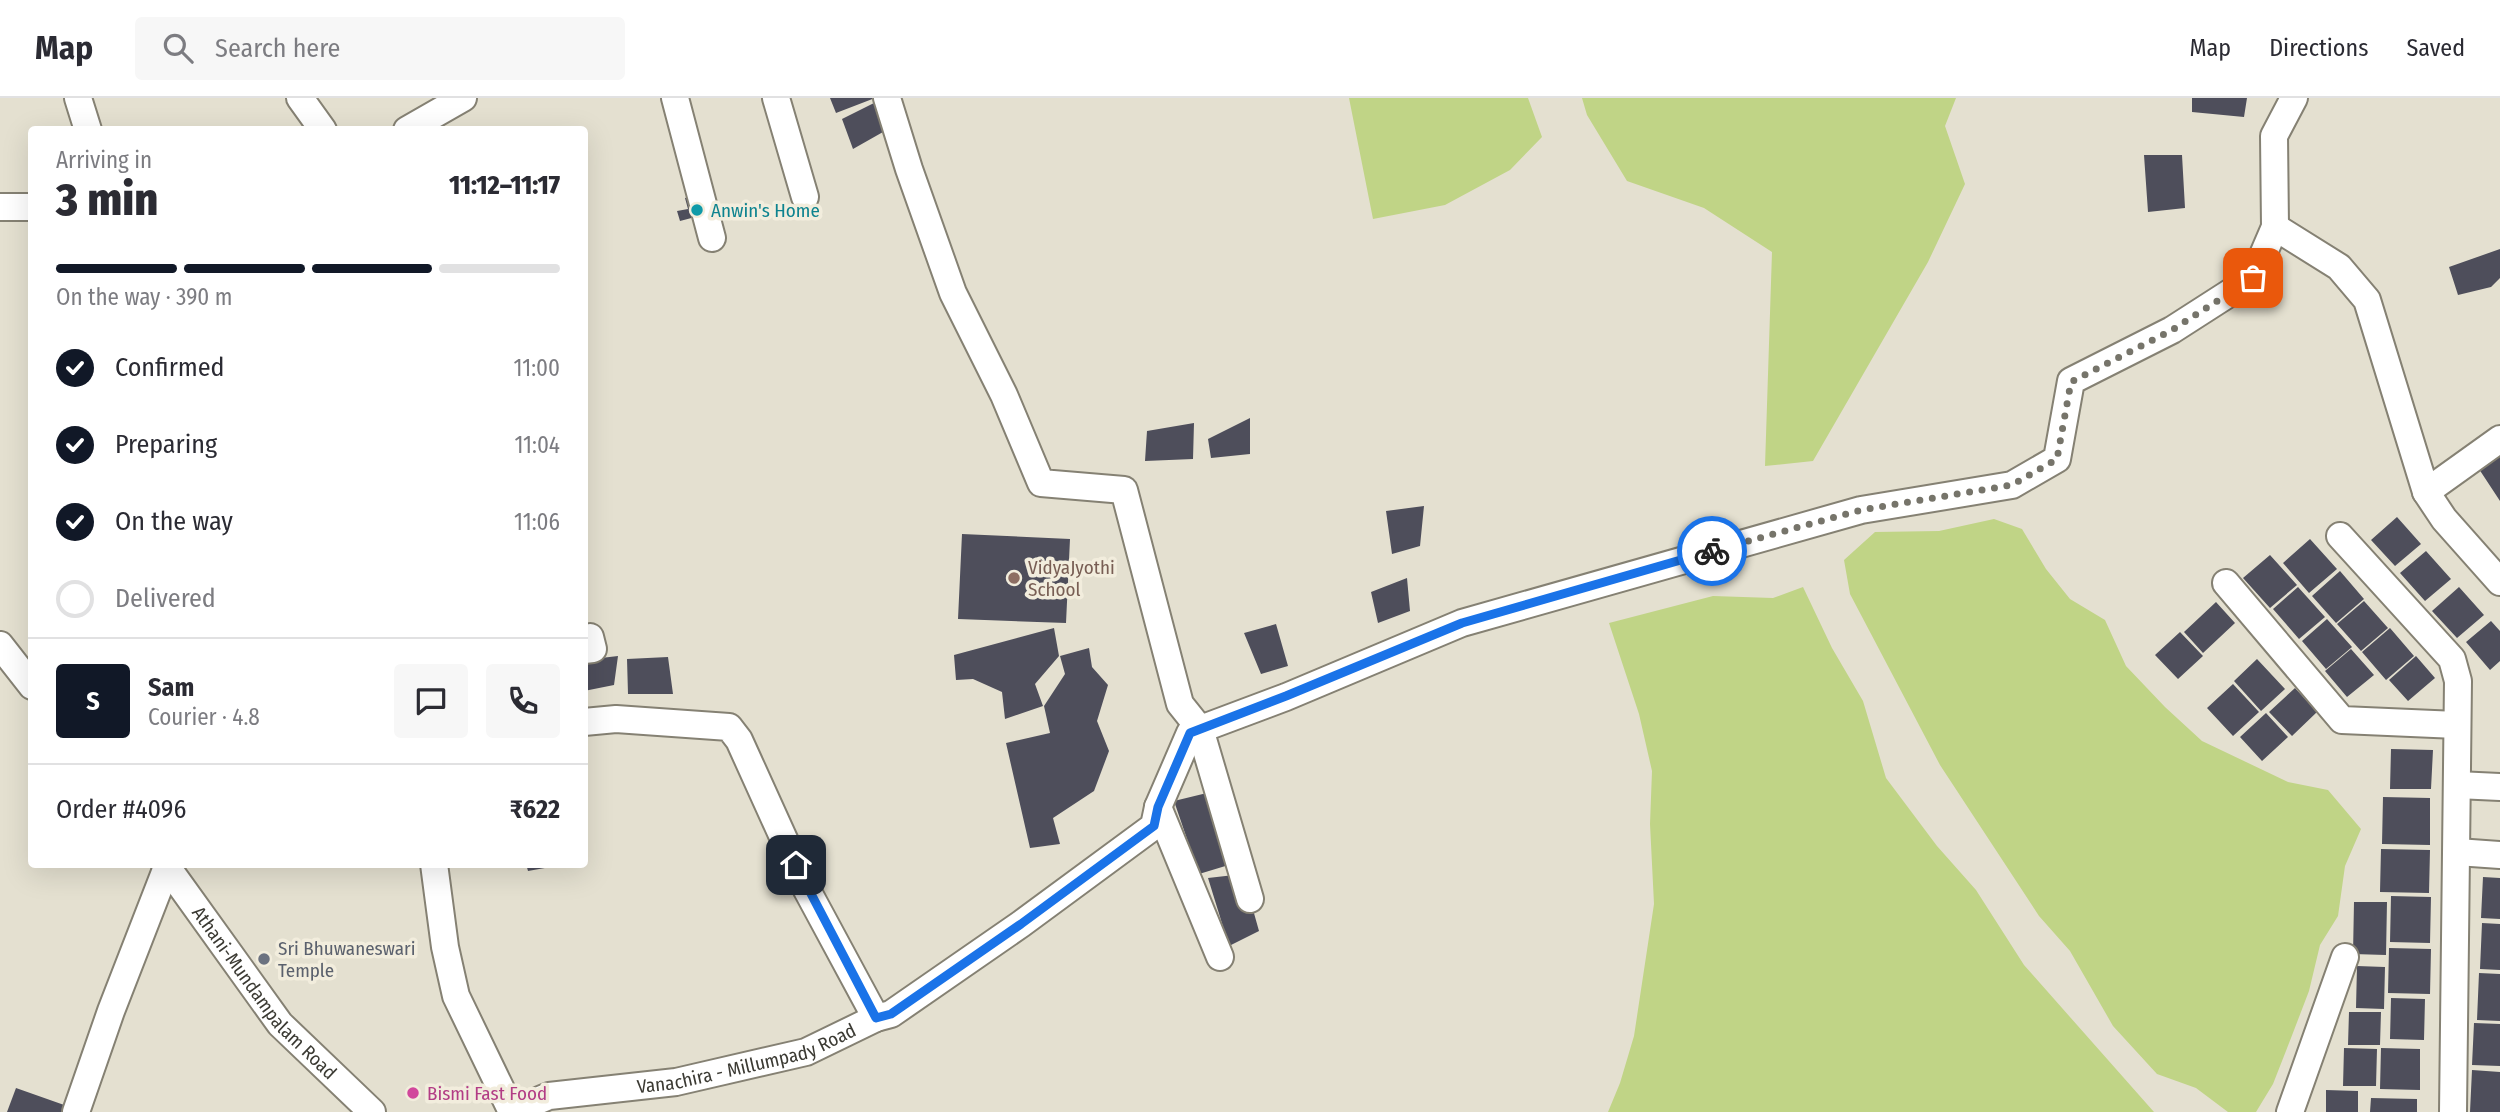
<!DOCTYPE html>
<meta charset="utf-8">
<style>
body{margin:0;font-family:"Fira Sans Condensed",sans-serif;background:#f7f7f7;color:#2b2b33;height:100vh;display:flex;flex-direction:column;font-size:26px;white-space:nowrap}
*{box-sizing:border-box;margin:0}
p{font-size:23px;color:#7c7c81}
.icon{flex:none;width:38px;height:38px;fill:none;stroke:currentColor;stroke-width:2;stroke-linecap:round;stroke-linejoin:round}
.map{position:relative;flex:1;overflow:hidden}
.side{position:absolute;left:28px;top:28px;width:560px;height:742px;display:flex;flex-direction:column;background:#fff;border-radius:7px;box-shadow:0 7px 28px #0002}
.side>*{flex:none}
.pin{position:absolute;display:grid;place-items:center;width:60px;height:60px;color:#fff;margin:-30px;border-radius:14px;box-shadow:0 4px 10px #0006}
.courier{position:absolute;display:grid;place-items:center;width:70px;height:70px;margin:-35px;border:5px solid #1a73e8;border-radius:50%;background:#fff;color:#222;box-shadow:0 2px 9px #0007}
.head em{font-style:normal;font-weight:800}
.head div{display:flex;flex-direction:column-reverse}
.head{display:flex;align-items:center;justify-content:space-between;height:119px;padding:0 28px}
h1{font-size:46px;font-weight:800;line-height:52px}
.bar{display:grid;grid-template-columns:repeat(4,1fr);gap:10px 7px;align-content:center;height:84px;padding:0 28px}
.bar i{height:9px;border-radius:5px;background:#e1e1e2}
.bar .selected{background:#111827}
.bar p{grid-column:span 4}
.line{display:flex;align-items:center;gap:18px;padding:0 28px;border-top:2px solid #e1e1e2}
.line div{flex:1}
.round{display:grid;place-items:center;flex:none;width:74px;height:74px;border-radius:7px;background:#f7f7f7}
ol{padding:0 28px;list-style:none}
li{display:flex;align-items:center;gap:21px;height:77px}
li p{margin-inline-start:auto}
li .icon{padding:7px;border-radius:50%;background:#111827;color:#fff;stroke-width:4}
li:last-child{color:#7c7c81}
li i{width:38px;height:38px;border:4px solid #e1e1e2;border-radius:50%}
header{display:flex;align-items:center;gap:42px;box-sizing:border-box;height:98px;padding:0 35px;background:#fff;border-bottom:2px solid #e1e1e2}
header strong{font-size:33px}
nav{display:flex;gap:38px;margin-inline-start:auto;font-size:24px}
.search{width:490px;height:63px;background:#f7f7f7;display:flex;align-items:center;gap:18px;box-sizing:border-box;padding:0 24px;border-radius:7px;color:#7c7c81;font-size:26px}
.map>svg:first-child{display:block}
.green{fill:#c0d486}
.building{fill:#4e4e5b}
.lines{fill:none;stroke-linecap:round;stroke-linejoin:round}
.minor-casing{stroke:#858173;stroke-width:30}
.minor{stroke:#fff;stroke-width:26}
.done{stroke:#76746a;stroke-width:7;stroke-dasharray:0 12.6}
.route{stroke:#1a73e8;stroke-width:9}
.culture-dot{fill:#0f9aa8;stroke:#f2eddd;stroke-width:2.5}
.education-dot{fill:#8d6e63;stroke:#f2eddd;stroke-width:2.5}
.worship-dot{fill:#6b7280;stroke:#f2eddd;stroke-width:2.5}
.hotel-dot{fill:#d1479c;stroke:#f2eddd;stroke-width:2.5}
.labels{text-anchor:middle;dominant-baseline:central;stroke-width:7;stroke-linejoin:round;paint-order:stroke}
.culture-label{font-size:19px;fill:#0d838f;stroke:#f2eddd;text-anchor:start}
.education-label{font-size:19px;fill:#785e54;stroke:#f2eddd;text-anchor:start}
.worship-label{font-size:19px;fill:#5b616d;stroke:#f2eddd;text-anchor:start}
.street-label{font-size:19px;fill:#3b3a33;stroke:#f2eddd}
.hotel-label{font-size:19px;fill:#b23c85;stroke:#f2eddd;text-anchor:start}
</style>
<header>
<strong>Map</strong>
<div class="search"><svg class="icon" aria-label="search" viewBox="0 0 24 24"><circle cx="10" cy="10" r="6"/><path d="M15 15l6 6"/></svg>Search here</div>
<nav><a>Map</a><a>Directions</a><a>Saved</a></nav>
</header>
<div class="map">
<svg width="2500" height="1014" viewBox="0 0 2500 1014">
<rect width="100%" height="100%" fill="#e4e0d0"/>
<path class="green" d="M1349,0H1528L1542,39L1510,72L1445,107L1373,121Z
M1582,0H1956L1945,28L1965,86L1928,164L1813,363L1765,368L1772,154L1704,110L1627,83L1587,17Z
M1994,421L2022,431L2046,471L2070,501L2105,522L2126,568L2165,609L2202,643L2288,684L2328,692L2361,731L2345,768L2338,818L2320,847L2309,893L2291,940L2273,986L2256,1014H2228L2196,990L2157,976L2113,928L2070,853L2039,818L1940,667L1850,496L1844,462L1875,434L1939,433Z
M1803,489L1832,550L1863,603L1886,680L1937,748L1976,792L2024,867L2154,1014H1608L1620,985L1634,938L1654,806L1650,726L1652,673L1639,616L1609,525L1713,498L1773,500Z"/>
<path class="building" d="M830,0H875L836,15Z
M2192,0H2247L2244,19L2192,14Z
M876,4L883,34L853,51L842,21Z
M2144,57H2182L2185,110L2148,114Z
M706,94L699,118L680,123L677,113L688,111L685,100Z
M2500,151V180L2491,189L2458,197L2449,169Z
M1250,320V356L1211,360L1208,341Z
M1194,325L1193,361L1145,363L1147,333Z
M2500,358V403L2477,368Z
M1424,408L1420,448L1392,456L1386,413Z
M2397,419L2421,446L2395,468L2371,442Z
M962,436L1070,441L1066,525L958,521Z
M2310,441L2337,471L2309,495L2283,465Z
M2426,453L2451,481L2425,503L2400,475Z
M2270,457L2297,487L2270,510L2243,480Z
M2340,473L2364,501L2336,525L2312,498Z
M1407,480L1410,513L1378,525L1371,494Z
M2298,489L2325,519L2299,541L2273,511Z
M2459,489L2484,517L2457,540L2432,513Z
M2364,503L2388,530L2361,553L2337,526Z
M2216,504L2235,525L2203,555L2184,534Z
M2327,521L2352,549L2326,571L2302,543Z
M2491,523L2500,533V563L2490,572L2466,544Z
M1276,526L1288,568L1261,576L1244,535Z
M1054,530L1059,558L1035,586L1043,608L1005,621L1002,594L973,581L956,582L954,557Z
M2390,530L2414,558L2386,582L2362,554Z
M2180,534L2203,558L2178,581L2155,557Z
M1089,550L1092,569L1108,587L1097,623L1109,653L1094,693L1053,720L1060,746L1030,750L1006,645L1050,635L1044,608L1065,576L1060,558Z
M2351,551L2374,577L2347,599L2325,573Z
M618,558L614,587L584,593V562Z
M2416,558L2435,580L2408,603L2389,582Z
M668,559L673,596H628L627,561Z
M2257,561L2285,591L2261,613L2234,583Z
M2233,586L2259,614L2233,638L2207,610Z
M2295,590L2317,614L2292,638L2269,614Z
M2266,615L2288,639L2262,663L2240,639Z
M2391,651L2433,652L2431,691H2390Z
M1211,694L1232,766L1199,776L1174,703Z
M2383,699L2430,700V747L2382,746Z
M2381,751L2430,752L2429,795L2380,794Z
M526,766H556V768L528,773Z
M1243,776L1259,833L1229,848L1208,780Z
M2483,779L2500,780V821L2481,820Z
M2391,798L2431,799L2430,845L2390,844Z
M2354,804H2387L2386,857L2353,856Z
M2482,825L2500,826V872L2480,871Z
M2389,850L2431,851L2430,896L2388,895Z
M2357,868L2385,869L2384,911L2356,910Z
M2479,875L2500,876V923L2477,922Z
M2391,900L2425,901L2424,942L2390,941Z
M2349,914H2381L2380,947H2348Z
M2474,925L2500,926V968L2472,967Z
M2344,950L2377,951L2376,988H2343Z
M2381,950L2420,951V992L2380,991Z
M2472,972L2500,974V1014H2470Z
M16,990L67,1008L65,1014H7Z
M2326,992L2358,993V1014H2326Z
M2371,1000L2417,1001V1014H2370Z"/>
<g class="lines">
<defs>
<g id="minor">
<path d="M78,0L88,32"/>
<path d="M300,0L323,32"/>
<path d="M675,0L712,140"/>
<path d="M776,0L805,99"/>
<path d="M887,0L909,71L953,195L1004,297L1041,385L1124,392L1180,606L1200,631L1250,801"/>
<path d="M407,32L463,0"/>
<path d="M0,109H32"/>
<path d="M2275,129L2339,169L2367,202L2426,394L2444,421L2500,484"/>
<path d="M2426,394L2500,341"/>
<path d="M2340,438L2452,561L2458,583L2453,1014"/>
<path d="M2226,485L2342,622L2457,627"/>
<path d="M0,547L32,588"/>
<path d="M584,552L593,551L590,539"/>
<path d="M584,624L616,621L729,629L739,642L807,792L876,920"/>
<path d="M2457,687L2500,689"/>
<path d="M1158,709L1220,859"/>
<path d="M2457,754L2500,757"/>
<path id="s1" d="M165,766L280,926L372,1014"/>
<path d="M434,766L445,849L456,898L512,1014"/>
<path d="M76,1014L111,913L167,769"/>
<path id="s2" d="M511,1014L549,998L676,984L806,954L876,920L891,916L1021,826L1154,728L1158,709L1190,635L1286,599L1462,525L1861,412L2012,387L2057,361L2071,283L2172,232L2253,180L2275,129L2274,38L2294,0"/>
<path d="M2290,1014L2345,859"/>
</g>
</defs>
<use href="#minor" class="minor-casing"/>
<use href="#minor" class="minor"/>
</g>
<g class="lines">
<path class="done" d="M1712,453L1861,412L2012,387L2057,361L2071,284L2172,232L2253,180"/>
<path class="route" d="M796,767L876,920L891,916L1021,826L1154,728L1158,709L1190,635L1286,598L1462,525L1712,453"/>
</g>
<circle class="culture-dot" cx="697" cy="112" r="7"/>
<circle class="education-dot" cx="1014" cy="480" r="7"/>
<circle class="worship-dot" cx="264" cy="861" r="7"/>
<circle class="hotel-dot" cx="413" cy="995" r="7"/>
<g class="labels">
<g class="culture-label">
<text x="711" y="112">Anwin's Home</text>
</g>
<g class="education-label">
<text x="1028" y="469">VidyaJyothi<tspan x="1028" dy="22">School</tspan></text>
</g>
<g class="worship-label">
<text x="278" y="850">Sri Bhuwaneswari<tspan x="278" dy="22">Temple</tspan></text>
</g>
<g class="street-label">
<text stroke="none"><textPath href="#s1" startOffset="163">Athani-Mundampalam Road</textPath></text>
<text stroke="none"><textPath href="#s2" startOffset="243">Vanachira - Millumpady Road</textPath></text>
</g>
<g class="hotel-label">
<text x="427" y="995">Bismi Fast Food</text>
</g>
</g>
</svg>
<div class="pin" style="left:2253px;top:180px;background:#ea580c"><svg class="icon" aria-label="bag" viewBox="0 0 24 24"><path d="M5 8h14l-1 12H6zM9 8a3 3 0 0 1 6 0"/></svg></div>
<div class="pin" style="left:796px;top:767px;background:#1f2937"><svg class="icon" aria-label="home" viewBox="0 0 24 24"><path d="M3 11l9-7 9 7M6 9v11h12V9"/></svg></div>
<div class="courier" style="left:1712px;top:453px"><svg class="icon" aria-label="bike" viewBox="0 0 24 24"><circle cx="6" cy="16" r="4"/><circle cx="18" cy="16" r="4"/><path d="M6 16l4-8h5l3 8M10 8l3 8H6M13 5h3"/></svg></div>
<section class="side">
<div class="head"><div><h1>3 min</h1><p>Arriving in</p></div><em>11:12–11:17</em></div>
<div class="bar"><i class="selected"></i><i class="selected"></i><i class="selected"></i><i></i><p>On the way · 390 m</p></div>
<ol>
<li><svg class="icon" aria-label="check" viewBox="0 0 24 24"><path d="M5 12l5 5 9-10"/></svg>Confirmed<p>11:00</p></li>
<li><svg class="icon" aria-label="check" viewBox="0 0 24 24"><path d="M5 12l5 5 9-10"/></svg>Preparing<p>11:04</p></li>
<li><svg class="icon" aria-label="check" viewBox="0 0 24 24"><path d="M5 12l5 5 9-10"/></svg>On the way<p>11:06</p></li>
<li><i></i>Delivered</li>
</ol>
<div class="line" style="height:126px"><b class="round" style="background:#111827;color:#fff">S</b><div><b>Sam</b><p>Courier · 4.8</p></div><a class="round"><svg class="icon" aria-label="chat" viewBox="0 0 24 24"><path d="M4 5h16v11H9l-5 4z"/></svg></a><a class="round"><svg class="icon" aria-label="phone" viewBox="0 0 24 24"><path d="M5 4h4l2 5-3 2q2 4 5 5l2-3 5 2v4C11 20 4 13 5 4z"/></svg></a></div>
<div class="line" style="height:91px"><div>Order #4096</div><b>₹622</b></div>
</section>
</div>
